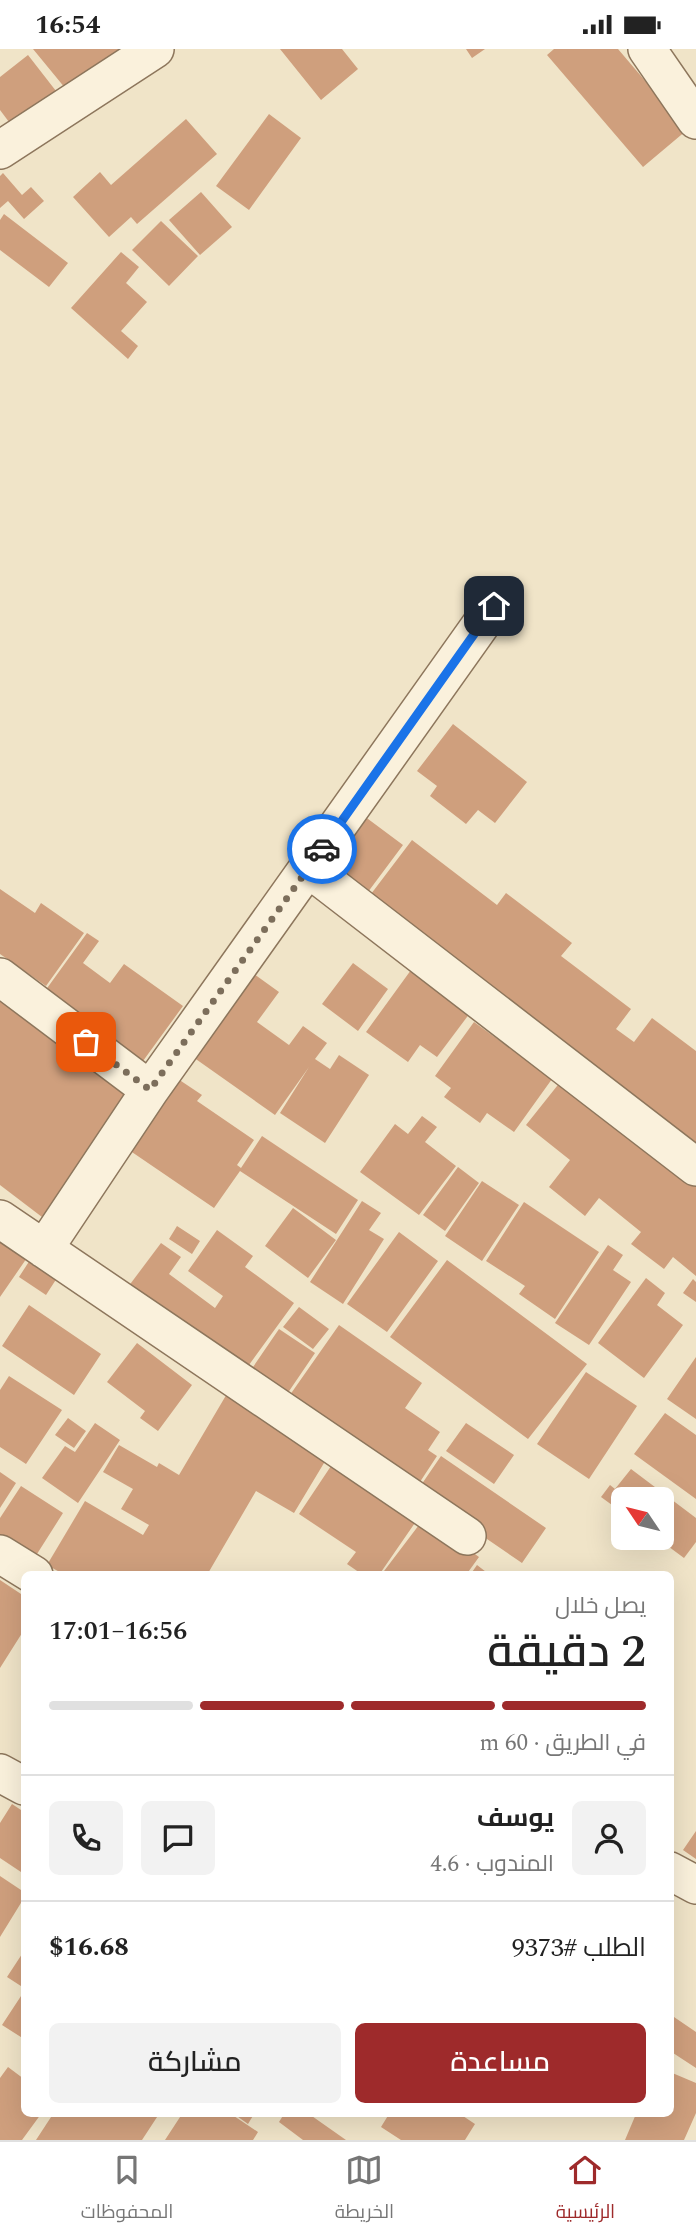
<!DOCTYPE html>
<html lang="ar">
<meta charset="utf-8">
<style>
body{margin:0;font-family:Spectral,Cairo,serif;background:#f2f2f2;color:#222;direction:rtl;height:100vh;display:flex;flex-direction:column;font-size:26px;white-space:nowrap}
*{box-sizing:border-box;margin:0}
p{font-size:23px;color:#767676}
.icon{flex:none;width:38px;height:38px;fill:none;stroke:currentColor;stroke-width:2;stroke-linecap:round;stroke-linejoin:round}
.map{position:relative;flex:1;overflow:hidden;direction:ltr}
.drawer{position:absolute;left:21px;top:1522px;width:653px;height:546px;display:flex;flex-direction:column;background:#fff;border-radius:10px;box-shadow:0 7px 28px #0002;direction:rtl}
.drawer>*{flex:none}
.needle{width:46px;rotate:305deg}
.fabs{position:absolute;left:611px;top:1438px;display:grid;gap:14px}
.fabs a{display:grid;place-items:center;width:63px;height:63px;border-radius:10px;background:#fff;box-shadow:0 7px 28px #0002;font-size:35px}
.pin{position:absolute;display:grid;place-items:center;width:60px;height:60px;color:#fff;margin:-30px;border-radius:14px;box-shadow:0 4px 10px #0006}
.courier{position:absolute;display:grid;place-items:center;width:70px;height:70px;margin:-35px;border:5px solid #1a73e8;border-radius:50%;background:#fff;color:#222;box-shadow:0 2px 9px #0007}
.overview em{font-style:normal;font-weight:600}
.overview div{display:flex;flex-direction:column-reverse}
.overview{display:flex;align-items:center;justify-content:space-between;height:119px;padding:0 28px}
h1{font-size:46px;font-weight:600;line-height:52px}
.bar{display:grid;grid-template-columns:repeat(4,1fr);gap:10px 7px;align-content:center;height:84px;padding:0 28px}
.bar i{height:9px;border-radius:5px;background:#e0e0e0}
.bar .active{background:#9e2a2b}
.bar p{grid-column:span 4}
.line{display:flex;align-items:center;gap:18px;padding:0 28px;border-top:2px solid #e0e0e0}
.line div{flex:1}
.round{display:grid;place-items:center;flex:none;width:74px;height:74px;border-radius:10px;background:#f2f2f2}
.primary-button{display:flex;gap:14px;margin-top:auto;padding:14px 28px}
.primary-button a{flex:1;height:80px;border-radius:10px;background:#9e2a2b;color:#fff;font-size:28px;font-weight:600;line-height:80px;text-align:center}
.primary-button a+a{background:#f2f2f2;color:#222}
.status{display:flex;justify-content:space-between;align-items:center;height:49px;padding:0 35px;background:#fff;direction:ltr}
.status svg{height:19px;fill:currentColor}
.tabs{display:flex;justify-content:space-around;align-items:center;height:98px;border-top:2px solid #e0e0e0;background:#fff;font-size:19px;color:#767676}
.tabs a{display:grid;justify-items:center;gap:4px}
.tabs .active{color:#9e2a2b}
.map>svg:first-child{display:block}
.building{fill:#cf9f7d}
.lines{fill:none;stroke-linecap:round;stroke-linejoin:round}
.minor-casing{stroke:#8d765c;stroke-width:40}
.minor{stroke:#faf1dc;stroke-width:37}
.done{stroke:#7c6e5b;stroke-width:7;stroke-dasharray:0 12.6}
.route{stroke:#1a73e8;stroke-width:9}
</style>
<div class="status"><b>16:54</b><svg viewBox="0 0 49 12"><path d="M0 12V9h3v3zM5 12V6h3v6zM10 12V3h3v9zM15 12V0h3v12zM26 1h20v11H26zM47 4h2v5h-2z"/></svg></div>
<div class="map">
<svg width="696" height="2091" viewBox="0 0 696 2091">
<rect width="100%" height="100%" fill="#f0e4c8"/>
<path class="building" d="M33,0H126L70,45Z
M280,0H342L358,20L321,51Z
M466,0H485L472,9Z
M554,0H618L687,81L643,118L547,6Z
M28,6L56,42L12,77L0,61V28Z
M269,65L301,89L249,161L216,137Z
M186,70L217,105L137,175L131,168L109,188L73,148L100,123L111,136Z
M3,124L22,146L31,138L44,152L24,170L8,152L0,159V127Z
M201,143L232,178L200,206L169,171Z
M4,165L68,214L49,238L0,201V171Z
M161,172L198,207L169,237L132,201Z
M121,203L139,218L126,234L147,253L121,282L138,297L128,310L71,259Z
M453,675L527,733L495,774L478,761L466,775L430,747L437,737L417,722Z
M356,761L403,796L365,847L318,811Z
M412,791L497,856L506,844L572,894L561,907L631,960L616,980L634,993L652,969L696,1002V1100L450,914L454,908L371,845Z
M0,840L35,864L41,854L84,884L46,937L0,905Z
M87,884L99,892L83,914L110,934L124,915L183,957L143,1012L45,942Z
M353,914L388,940L358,982L322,955Z
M243,917L279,943L257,973L289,996L303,977L327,994L315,1010L330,1020L339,1006L369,1026L325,1094L280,1064L309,1018L275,1066L183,1001Z
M411,921L470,964L437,1008L420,996L408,1013L366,983Z
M0,950L131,1050L42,1168L0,1136Z
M474,973L552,1030L514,1083L487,1064L480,1074L444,1048L451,1039L435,1027Z
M565,1027L696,1131V1227L673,1208L664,1220L631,1195L641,1183L599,1149L585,1167L549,1138L570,1111L526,1076Z
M175,1028L202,1046L197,1052L254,1091L237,1116L241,1119L262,1087L358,1151L336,1185L240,1122L214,1159L126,1099Z
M422,1067L437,1078L425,1093L456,1117L419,1166L360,1123L395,1075L408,1085Z
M458,1118L479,1134L445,1182L423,1166Z
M482,1132L519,1156L482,1212L445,1187Z
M362,1152L381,1164L369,1181L384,1190L343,1255L310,1233Z
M524,1153L599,1203L555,1270L519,1245L525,1237L486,1212Z
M293,1159L336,1191L308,1229L265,1197Z
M177,1177L200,1192L192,1205L169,1190Z
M0,1181L31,1203L0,1248Z
M217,1181L253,1207L245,1218L294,1254L241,1327L125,1242L161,1194L181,1208L169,1225L215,1259L223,1247L188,1222Z
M399,1183L438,1212L387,1283L347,1255Z
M608,1196L623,1206L613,1221L631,1233L589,1296L555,1274Z
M30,1211L57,1229L46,1246L19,1228Z
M447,1211L587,1315L528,1390L390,1288Z
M646,1229L665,1244L657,1256L683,1276L644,1329L598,1294Z
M693,1230L696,1233V1253L683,1244Z
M29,1256L101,1305L74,1346L2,1297Z
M299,1258L329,1280L313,1300L283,1278Z
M339,1276L422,1334L405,1359L440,1383L428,1401L437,1407L414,1442L285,1353Z
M279,1280L315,1304L281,1354L251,1321Z
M137,1294L192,1336L158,1382L140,1369L145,1362L107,1333Z
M696,1308V1370L667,1350Z
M586,1323L637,1357L589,1430L537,1395Z
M9,1327L62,1361L26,1415L0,1398V1341Z
M228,1343L330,1404L294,1464L256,1442L207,1526H65L47,1516L85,1452L143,1486L149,1476L121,1460L133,1440L103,1423L119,1396L157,1418L159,1414L179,1426Z
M665,1364L696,1386V1450L634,1405Z
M68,1369L86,1382L74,1399L55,1386Z
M95,1374L120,1391L78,1454L42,1429L65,1397L75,1403Z
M466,1374L514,1406L494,1435L446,1402Z
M441,1407L546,1479L522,1514L417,1442Z
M335,1411L419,1468L379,1526H363L347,1515L356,1503L299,1465Z
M631,1420L696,1469V1493L684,1509L657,1489H662V1451H623V1464L601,1448L610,1436L615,1440Z
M0,1423L16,1434L0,1459Z
M21,1437L63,1464L30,1516L0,1497V1469Z
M425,1468L479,1508L466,1526H381Z
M477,1516L490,1526H470Z
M0,1531L24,1547V1581L0,1619Z
M12,1755L24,1763V1825L0,1809V1774Z
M696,1782V1810L683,1801Z
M0,1827L24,1843V1849L0,1888Z
M24,1902V1939L7,1928Z
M21,1947L24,1949V1990L2,1976Z
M674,1968L696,1983V2019L670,2002V1973Z
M8,2018L24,2030V2065H41L22,2091H0V2029Z
M670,2023L696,2034V2064L684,2091H625L636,2065H670Z
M53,2065H159L142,2091H36Z
M182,2065H231L258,2083L253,2091H165Z
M234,2065H254L248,2075Z
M284,2065H309L346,2091H303L279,2073Z
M389,2065H460L475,2075L465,2091H401L381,2078Z"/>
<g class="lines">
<defs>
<path id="minor" d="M647,0L696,71
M0,101L155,0
M308,819L696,1118
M0,928L150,1041
M0,1170L467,1487
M44,1200L150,1041L494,557
M0,1505L34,1526
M0,1724L24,1737
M670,1822L696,1836"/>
</defs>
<use href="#minor" class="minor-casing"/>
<use href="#minor" class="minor"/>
</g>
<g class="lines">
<path class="done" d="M86,993L150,1041L322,800"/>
<path class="route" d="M322,800L494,557"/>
</g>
</svg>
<div class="fabs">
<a><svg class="needle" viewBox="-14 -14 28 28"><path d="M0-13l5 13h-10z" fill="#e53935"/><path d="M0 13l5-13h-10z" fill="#767676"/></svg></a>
</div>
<div class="pin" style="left:86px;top:993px;background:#ea580c"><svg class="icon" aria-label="bag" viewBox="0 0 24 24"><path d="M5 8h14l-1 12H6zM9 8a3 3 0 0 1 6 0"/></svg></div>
<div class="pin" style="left:494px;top:557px;background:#1f2937"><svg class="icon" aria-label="home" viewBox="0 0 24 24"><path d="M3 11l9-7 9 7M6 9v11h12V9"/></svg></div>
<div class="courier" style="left:322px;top:800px"><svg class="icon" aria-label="car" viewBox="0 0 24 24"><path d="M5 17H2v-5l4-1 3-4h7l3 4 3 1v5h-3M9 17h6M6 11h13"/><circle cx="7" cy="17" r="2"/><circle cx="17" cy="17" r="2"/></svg></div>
<section class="drawer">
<div class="overview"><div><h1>2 دقيقة</h1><p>يصل خلال</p></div><em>16:56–17:01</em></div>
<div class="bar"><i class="active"></i><i class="active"></i><i class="active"></i><i></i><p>في الطريق · 60 m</p></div>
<div class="line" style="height:126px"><a class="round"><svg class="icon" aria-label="person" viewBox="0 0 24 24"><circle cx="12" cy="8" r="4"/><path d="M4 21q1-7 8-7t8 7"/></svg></a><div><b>يوسف</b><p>المندوب · 4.6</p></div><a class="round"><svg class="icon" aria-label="chat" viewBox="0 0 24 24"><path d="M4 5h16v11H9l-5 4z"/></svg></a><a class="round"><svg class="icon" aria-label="phone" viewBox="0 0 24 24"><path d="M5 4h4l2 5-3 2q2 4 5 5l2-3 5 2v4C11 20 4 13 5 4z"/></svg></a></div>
<div class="line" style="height:91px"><div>الطلب #9373</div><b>$16.68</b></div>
<div class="primary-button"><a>مساعدة</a><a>مشاركة</a></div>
</section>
</div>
<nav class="tabs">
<a class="active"><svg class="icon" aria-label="home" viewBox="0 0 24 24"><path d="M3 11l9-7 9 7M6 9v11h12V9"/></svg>الرئيسية</a>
<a><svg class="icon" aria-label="map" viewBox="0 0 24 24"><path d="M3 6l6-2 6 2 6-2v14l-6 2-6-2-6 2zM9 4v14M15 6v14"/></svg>الخريطة</a>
<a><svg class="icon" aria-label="saved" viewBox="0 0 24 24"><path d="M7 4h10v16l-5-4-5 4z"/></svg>المحفوظات</a>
</nav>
